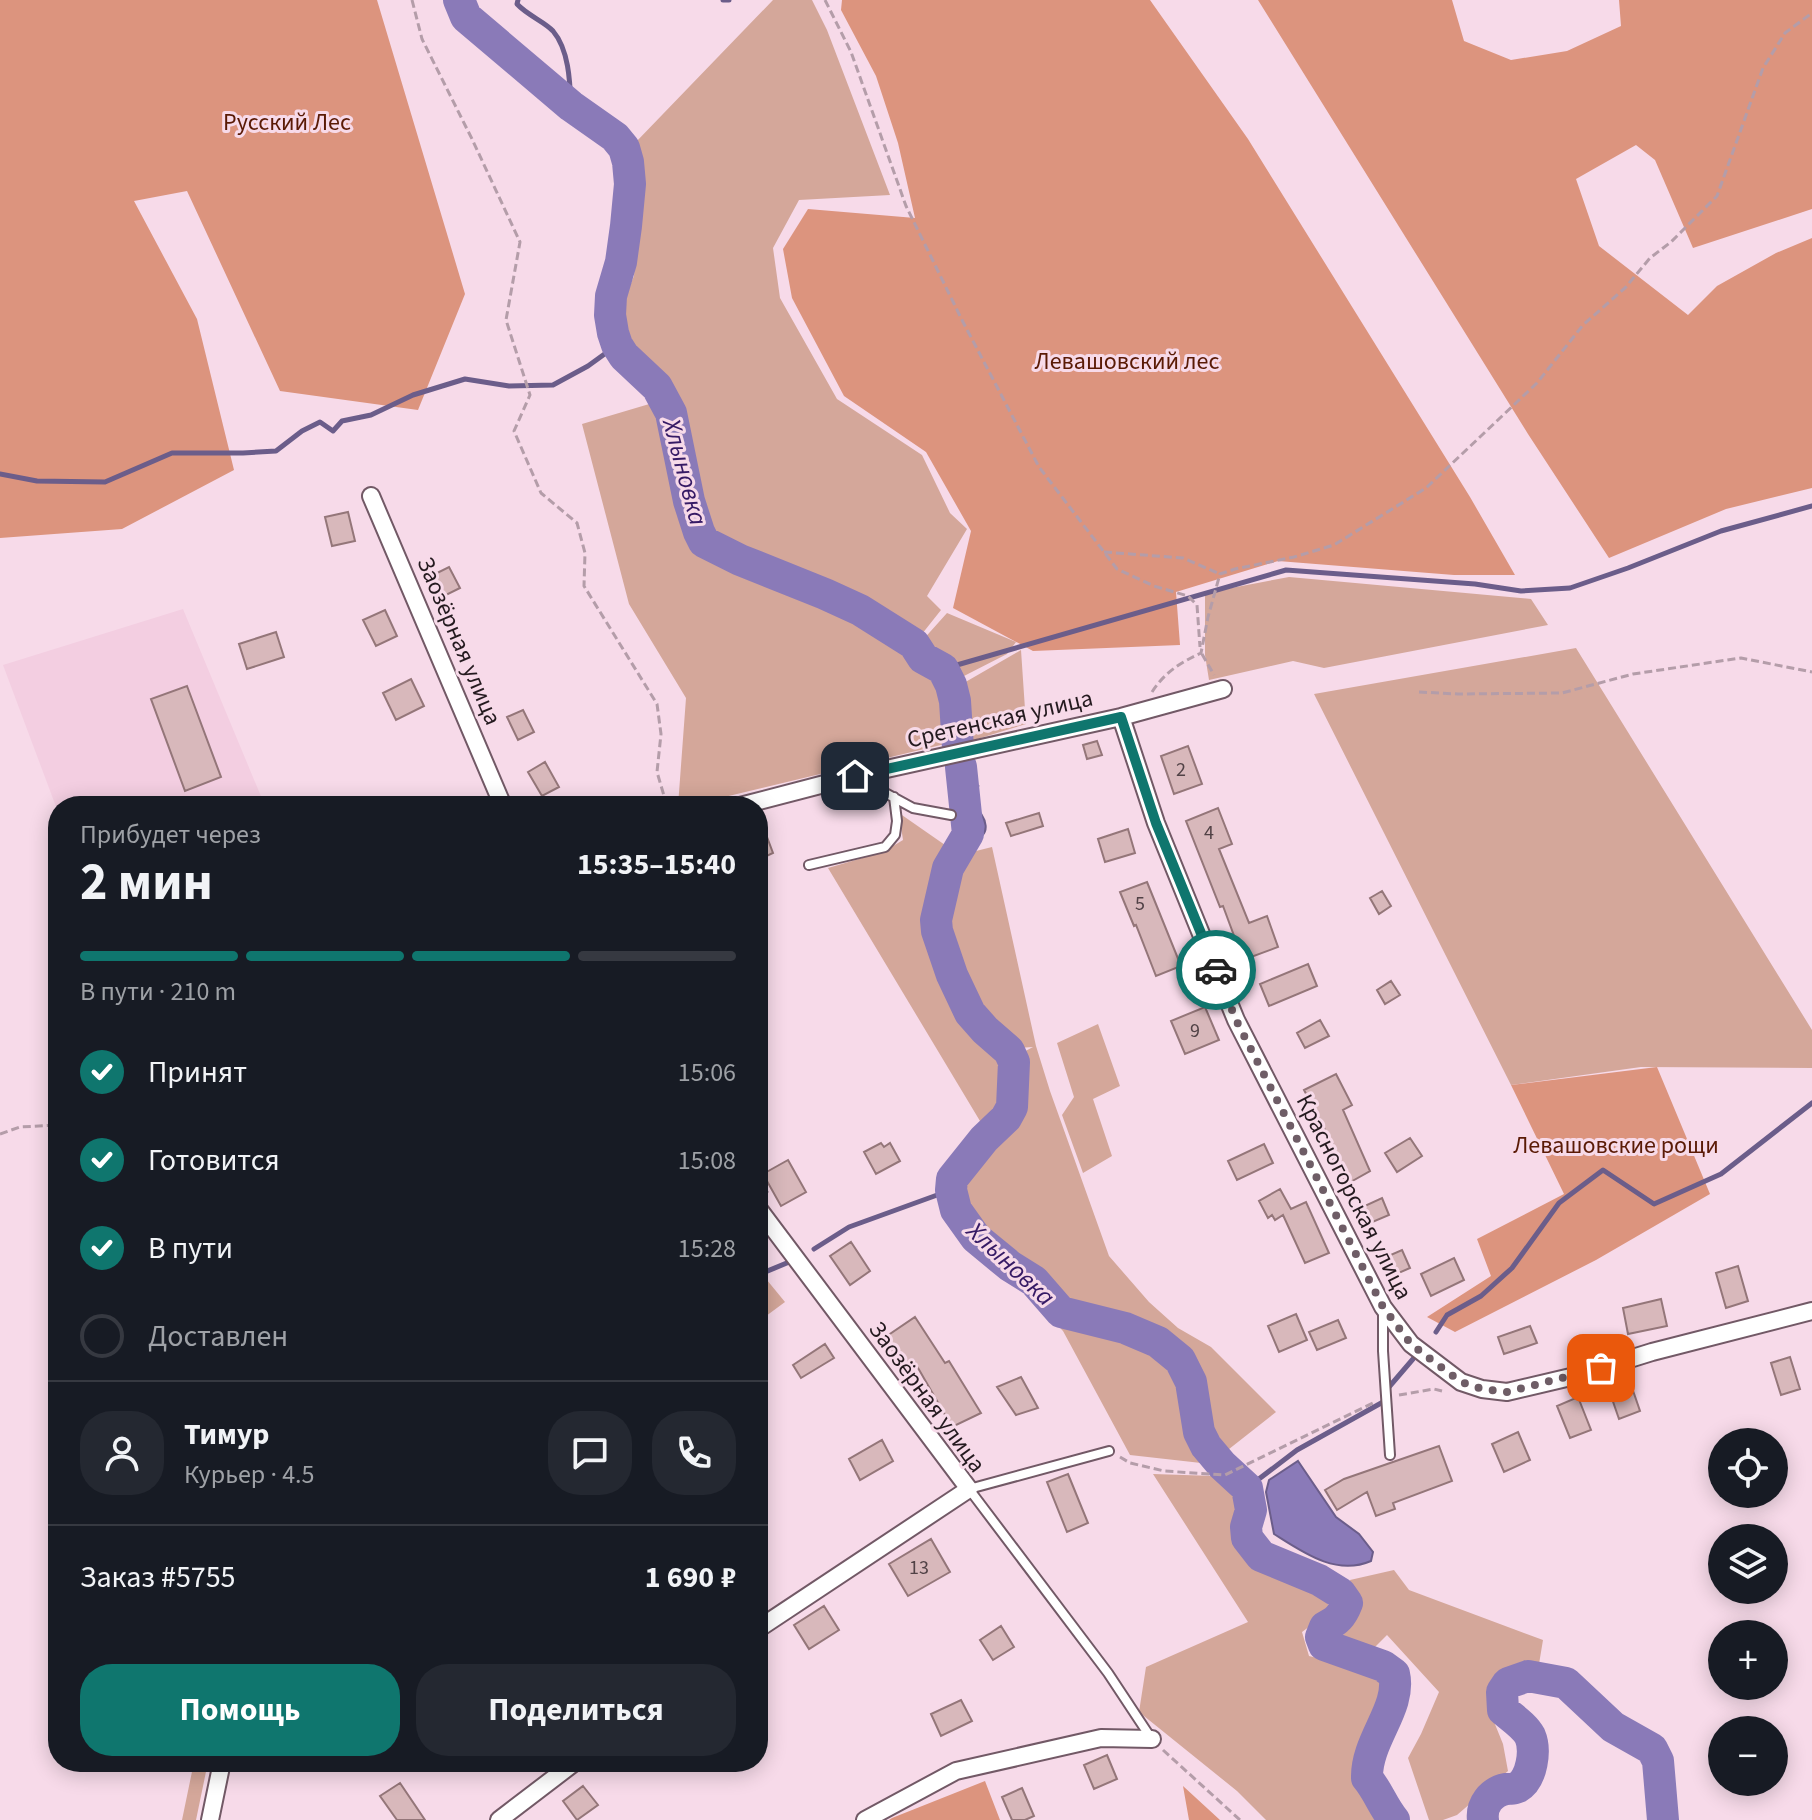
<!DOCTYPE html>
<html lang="ru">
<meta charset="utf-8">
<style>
body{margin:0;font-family:"Source Sans 3",sans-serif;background:#242831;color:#f1f3f6;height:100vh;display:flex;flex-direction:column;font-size:30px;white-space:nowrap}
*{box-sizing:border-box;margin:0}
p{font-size:26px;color:#9ea1a6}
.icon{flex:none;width:44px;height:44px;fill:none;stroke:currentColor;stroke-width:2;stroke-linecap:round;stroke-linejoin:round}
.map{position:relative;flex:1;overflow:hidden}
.sheet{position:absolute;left:48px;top:796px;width:720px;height:976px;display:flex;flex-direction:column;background:#171b24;border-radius:32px;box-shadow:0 4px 20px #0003}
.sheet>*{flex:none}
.controls{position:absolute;left:1708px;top:1428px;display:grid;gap:16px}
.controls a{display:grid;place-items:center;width:80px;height:80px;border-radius:50%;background:#171b24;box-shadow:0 4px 20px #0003;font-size:40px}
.pin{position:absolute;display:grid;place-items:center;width:68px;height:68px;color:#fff;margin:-34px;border-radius:16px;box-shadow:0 4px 12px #0006}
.courier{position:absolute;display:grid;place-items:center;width:80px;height:80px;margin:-40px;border:6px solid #0f766e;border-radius:50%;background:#fff;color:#222;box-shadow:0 2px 10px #0007}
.summary em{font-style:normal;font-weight:700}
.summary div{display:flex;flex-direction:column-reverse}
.summary{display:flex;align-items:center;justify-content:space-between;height:136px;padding:0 32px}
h1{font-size:52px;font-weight:700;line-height:60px}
.bar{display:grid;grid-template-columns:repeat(4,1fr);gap:12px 8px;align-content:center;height:96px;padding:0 32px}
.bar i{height:10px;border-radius:6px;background:#363941}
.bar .current{background:#0f766e}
.bar p{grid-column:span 4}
.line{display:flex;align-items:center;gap:20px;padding:0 32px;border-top:2px solid #363941}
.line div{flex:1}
.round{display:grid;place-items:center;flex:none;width:84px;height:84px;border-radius:32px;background:#242831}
ol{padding:0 32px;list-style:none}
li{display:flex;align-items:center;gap:24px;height:88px}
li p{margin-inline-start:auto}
li .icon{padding:8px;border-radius:50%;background:#0f766e;color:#fff;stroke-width:4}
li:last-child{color:#9ea1a6}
li i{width:44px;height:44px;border:4px solid #363941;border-radius:50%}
.action{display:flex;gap:16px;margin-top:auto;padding:16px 32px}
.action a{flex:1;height:92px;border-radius:32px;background:#0f766e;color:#fff;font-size:32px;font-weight:700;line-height:92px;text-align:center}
.action a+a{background:#242831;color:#f1f3f6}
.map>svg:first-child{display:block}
.built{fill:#f3cee1}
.green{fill:#d4a79a}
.forest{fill:#dc947e}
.water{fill:#8a7ab8;stroke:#6b5d8a;stroke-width:2}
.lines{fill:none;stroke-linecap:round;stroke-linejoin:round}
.stream{stroke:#6b5d8a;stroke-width:5}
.river{stroke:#8a7ab8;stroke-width:32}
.building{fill:#d8b8bb;stroke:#947679;stroke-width:2}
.lane-casing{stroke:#725966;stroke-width:12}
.street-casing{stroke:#725966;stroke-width:20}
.path{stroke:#b49da9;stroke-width:3;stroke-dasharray:8 4;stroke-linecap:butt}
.lane{stroke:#fff;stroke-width:8}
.street{stroke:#fff;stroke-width:16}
.done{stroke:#6e5d66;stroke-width:8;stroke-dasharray:0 14.4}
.route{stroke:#0f766e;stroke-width:10}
.labels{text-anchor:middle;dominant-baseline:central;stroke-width:6;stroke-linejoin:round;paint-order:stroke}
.number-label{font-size:20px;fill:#514246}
.park-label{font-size:24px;fill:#5a1a05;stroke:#f7dae9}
.street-label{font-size:24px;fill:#241a1f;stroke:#f7dae9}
.water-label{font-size:26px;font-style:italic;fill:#361a65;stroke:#f7dae9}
</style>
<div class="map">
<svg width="1812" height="1820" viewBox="0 0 1812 1820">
<rect width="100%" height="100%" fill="#f7dae9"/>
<path class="built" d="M183,609L265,806H58V812L3,665Z"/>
<path class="green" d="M773,0H812L827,30L890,195L799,200L773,248L780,298L837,399L922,455L950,513L967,529L927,596L941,610L918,639L835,584H815L782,564L758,562L731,549L710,536L696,506L692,478L681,438V416L674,398L654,364L628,349L620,309L634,276L638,207L635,143Z
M656,402L686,522L697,547L781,582L892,635L942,692L945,744L687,806H678L686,698L629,604L582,424Z
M1289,577L1531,599L1548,625L1324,668L1293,661L1209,680L1205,655V593Z
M947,613L1016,642L1007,654L964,676L943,669L921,642Z
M1576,648L1812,1030V1068L1641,1067L1511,1085L1314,694Z
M1021,650L1026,724L961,744L962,684Z
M899,813L945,845L931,933L965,1017L1005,1056L998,1115L983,1126L828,868L883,852L903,840Z
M992,847L1036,1046L1050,1091L1109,1256L1149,1302L1178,1328L1211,1347L1276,1412L1210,1464L1130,1455L1063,1331L1002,1267L967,1216L958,1186L1022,1114L1018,1055L1033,1047L1018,1048L983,1021L965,997L945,936L942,910L956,872L960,855Z
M1098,1024L1120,1086L1093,1099L1112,1156L1083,1173L1062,1115L1074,1097L1057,1043Z
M758,1269L785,1302L758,1322Z
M1153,1474L1214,1476L1227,1482L1238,1499L1258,1563L1312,1588L1333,1609L1302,1632L1309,1656L1375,1672L1385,1696L1353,1768L1356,1778L1385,1820H1266L1237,1791L1139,1712L1146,1667L1248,1622Z
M1394,1570L1409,1590L1543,1640L1539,1664L1504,1670L1488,1707L1503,1744L1508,1771L1457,1815L1443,1820H1429L1408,1758L1421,1734L1439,1692L1387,1635L1369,1653L1338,1641L1357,1617L1350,1580Z
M194,1762H208L196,1820H182Z"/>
<path class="forest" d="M0,0H377L465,294L418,410L280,391L187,191L134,201L197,319L234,470L122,529L0,538Z
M842,0H1150L1248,139L1470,497L1515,575H1454L1278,561L1176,592L1180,645L1033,651L953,608L971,531L926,452L844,396L792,298L783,249L808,209L915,218L898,143L876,76L841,10Z
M1258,0H1452L1464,41L1511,60L1567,51L1621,26L1619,0H1812V209L1693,248L1655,160L1636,145L1576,179L1599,246L1688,315L1717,286L1776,253L1812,238V488L1726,509L1609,558L1528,434Z
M1657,1067L1710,1194L1596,1260L1455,1332L1427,1317L1491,1276L1477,1239L1564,1194L1511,1085Z
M985,1781L1000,1820H889L892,1818Z
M1183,1786L1220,1820H1189Z"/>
<path class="water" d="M978,787L972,805C987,815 994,838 970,840L968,846L961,844L963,819L961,805L964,793Z
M1298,1461L1336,1517L1359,1534L1373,1552L1371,1561C1336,1576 1304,1553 1274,1534L1266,1492L1269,1480Z"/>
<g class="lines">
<path class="stream" d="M518,0L517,4C527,15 545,22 553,31C569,50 570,82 571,106
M723,0H729
M0,474L37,481L105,482L172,453H243L276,451L302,431L320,422L333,431L342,421L371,415L413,395L465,379L509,386L553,385L588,366L617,345
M943,669L1286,570L1475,584L1521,591L1570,588L1628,568L1721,531L1812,506
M814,1249L849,1227L951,1190
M758,1275L794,1260
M1436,1332L1447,1315L1481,1296L1512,1268L1559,1203L1603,1170L1654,1204L1721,1174L1812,1103
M1389,1387L1413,1359
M1247,1488L1297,1450L1383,1402"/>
<path class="river" d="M459,0L466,17L571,106L615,137L624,148L628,162L630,184L626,226L621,262L611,296L610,315L613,333L617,345L624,356L657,387L671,413L689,501L699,532L704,542L740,560L825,594L860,610L914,644L923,658L943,669L951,685L955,701L958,748
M961,767L968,834L948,868L936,920L937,931L952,975L970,1013L985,1030L1009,1051L1014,1062L1012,1107L1006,1118L984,1139L952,1179L951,1190L956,1210L976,1238L1010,1266L1034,1281L1061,1312L1125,1328L1158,1342L1180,1360L1191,1382L1199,1432L1206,1446L1222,1465L1247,1488L1251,1510L1246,1527L1247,1538L1261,1556L1319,1580L1340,1593L1347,1603C1342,1616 1337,1621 1325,1627L1321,1637L1324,1645L1383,1666L1394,1674C1402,1708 1366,1740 1367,1778C1378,1791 1383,1807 1394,1820
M1483,1820C1481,1805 1491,1792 1506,1789C1514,1788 1511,1790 1518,1787C1532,1779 1536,1750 1530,1736C1525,1726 1511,1717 1503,1710L1502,1692L1508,1683L1528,1676L1566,1683L1613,1727L1652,1749L1658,1761L1663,1820"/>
</g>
<path class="building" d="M348,512L355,541L332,546L325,517Z
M449,567L460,588L444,596L433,575Z
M385,610L397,636L376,646L363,620Z
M276,632L284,657L247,669L239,644Z
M411,679L424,706L396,720L383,693Z
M187,686L221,777L185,791L151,699Z
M523,710L534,732L518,740L507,717Z
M1097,741L1102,755L1087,759L1083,745Z
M1188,746L1202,784L1174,794L1161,756Z
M545,762L559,787L542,796L528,772Z
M1218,808L1232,844L1219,849L1249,923L1267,916L1278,947L1243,960L1223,906L1220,907L1186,821Z
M1039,813L1043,826L1011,836L1006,823Z
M759,816L773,853L758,860V817Z
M1128,829L1135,853L1105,862L1098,839Z
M1147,882L1181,966L1156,976L1136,925L1134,926L1120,892Z
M1382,891L1391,906L1379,914L1370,898Z
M1308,964L1317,986L1269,1006L1260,984Z
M1391,981L1400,995L1385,1004L1377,990Z
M1205,1007L1219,1040L1185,1054L1171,1021Z
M1320,1020L1329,1036L1305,1048L1297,1033Z
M1336,1074L1352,1105L1343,1110L1370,1171L1347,1184L1328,1150L1334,1147L1304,1090Z
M1410,1138L1422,1156L1397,1172L1385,1153Z
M881,1143L884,1147L890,1143L900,1161L876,1174L864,1152Z
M1264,1144L1273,1163L1237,1180L1228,1161Z
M788,1160L806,1192L781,1206L763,1174Z
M1280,1189L1291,1209L1306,1202L1329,1253L1305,1263L1283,1215L1275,1220L1272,1215L1268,1218L1259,1201Z
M1382,1198L1389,1215L1363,1226L1356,1210Z
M851,1242L870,1271L850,1285L830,1256Z
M1402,1250L1410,1268L1394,1275L1386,1257Z
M1454,1258L1464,1280L1431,1296L1421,1274Z
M1738,1266L1748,1301L1726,1308L1716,1273Z
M1661,1299L1667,1326L1628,1334L1623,1308Z
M1296,1314L1307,1340L1279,1352L1268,1326Z
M915,1317L945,1363L949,1361L981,1413L952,1427L914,1361L904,1368L884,1338Z
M1338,1320L1346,1338L1317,1350L1309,1332Z
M1530,1326L1537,1343L1504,1354L1498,1337Z
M825,1344L834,1358L801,1378L793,1365Z
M1790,1357L1800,1389L1781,1395L1771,1363Z
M1021,1377L1038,1408L1016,1415L997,1387Z
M1629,1379L1640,1411L1619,1419L1608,1387Z
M1578,1397L1591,1430L1570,1438L1557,1406Z
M1518,1432L1530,1460L1504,1472L1492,1444Z
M882,1440L893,1461L860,1480L849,1459Z
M1439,1446L1452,1481L1393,1503L1395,1509L1376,1516L1367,1492L1337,1510L1325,1490L1344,1479Z
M1068,1474L1088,1523L1067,1532L1047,1482Z
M931,1539L950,1572L908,1596L889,1564Z
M824,1606L839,1630L809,1649L794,1625Z
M1001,1626L1014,1647L993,1660L980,1640Z
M961,1700L972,1721L941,1736L931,1714Z
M1107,1755L1117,1779L1094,1789L1084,1765Z
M400,1783L425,1820H397L380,1796Z
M583,1786L598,1805L577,1820L563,1801Z
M1022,1788L1034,1816L1025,1820H1012L1002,1797Z"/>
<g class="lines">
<defs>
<path id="lane" d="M856,777L913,808L951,815
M809,865L885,847L895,835L897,821L894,797
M1383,1312V1351L1390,1455
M1109,1451L969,1489L1108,1673L1151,1738"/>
<path id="street" d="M371,496L503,806
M1121,717L1156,823L1236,1020L1383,1307L1411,1344L1461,1382L1482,1389L1507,1392L1575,1376L1652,1352L1812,1311
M740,806L855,776L1121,717L1223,689
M758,1208L969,1489L758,1629
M210,1820L222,1762
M499,1820L575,1762
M865,1820L956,1771L1101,1738L1152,1739"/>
</defs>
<use href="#lane" class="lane-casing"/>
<use href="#street" class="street-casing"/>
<path class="path" d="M412,0L422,39L472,139L520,242L506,320L530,395L514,431L541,493L577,523L585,553L584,586L657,704L661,734L657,772L667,806
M825,0L851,52L906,206L963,322L1039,467L1117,569L1154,586L1188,596L1197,605L1200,647
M1104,552L1183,558L1220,574
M1202,654L1214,675
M1152,692C1165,672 1180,663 1201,653L1208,617L1220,574L1235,569L1294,557L1334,545L1426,488L1537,383L1583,325L1625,288L1650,258L1671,242L1717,196L1763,68L1785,33L1812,13
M1419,692L1458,694L1562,693L1633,674L1741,658L1812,672
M0,1134L20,1127L58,1125
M758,1180L768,1193
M1399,1395L1434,1389L1442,1391
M1120,1457L1130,1463L1164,1471L1225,1475L1373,1403
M1163,1750L1240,1820"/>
<use href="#lane" class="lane"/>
<use href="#street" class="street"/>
</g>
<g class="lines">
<path class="done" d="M1216,970L1236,1020L1383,1307L1411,1344L1425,1355L1461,1382L1482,1389L1507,1392L1601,1368"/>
<path class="route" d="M855,776L1121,717L1156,823L1216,970"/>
</g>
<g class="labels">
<g class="number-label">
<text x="1181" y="770">2</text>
<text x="1209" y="833">4</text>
<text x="1140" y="904">5</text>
<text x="1195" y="1031">9</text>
<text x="919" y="1568">13</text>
</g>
<g class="park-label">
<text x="287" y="122">Русский Лес</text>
<text x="1127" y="361">Левашовский лес</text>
<text x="1616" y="1145">Левашовские рощи</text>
</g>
<g class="street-label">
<text transform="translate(459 641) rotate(67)">Заозёрная улица</text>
<text transform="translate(1000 719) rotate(-13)">Сретенская улица</text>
<text transform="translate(1354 1197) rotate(63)">Красногорская улица</text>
<text transform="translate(927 1397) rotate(54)">Заозёрная улица</text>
</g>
<g class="water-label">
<text transform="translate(685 472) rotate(75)">Хлыновка</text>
<text transform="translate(1011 1264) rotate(43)">Хлыновка</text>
</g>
</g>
</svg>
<div class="controls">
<a><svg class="icon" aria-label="locate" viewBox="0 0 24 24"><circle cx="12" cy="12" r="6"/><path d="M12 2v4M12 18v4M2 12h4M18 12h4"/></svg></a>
<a><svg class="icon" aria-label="layers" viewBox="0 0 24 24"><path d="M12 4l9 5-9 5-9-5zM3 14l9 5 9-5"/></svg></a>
<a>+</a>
<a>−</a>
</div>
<div class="pin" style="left:1601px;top:1368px;background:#ea580c"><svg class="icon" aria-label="bag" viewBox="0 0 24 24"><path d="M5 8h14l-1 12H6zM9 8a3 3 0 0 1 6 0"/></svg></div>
<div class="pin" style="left:855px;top:776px;background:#1f2937"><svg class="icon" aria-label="home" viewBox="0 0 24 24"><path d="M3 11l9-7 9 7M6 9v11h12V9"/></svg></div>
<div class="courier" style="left:1216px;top:970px"><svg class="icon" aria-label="car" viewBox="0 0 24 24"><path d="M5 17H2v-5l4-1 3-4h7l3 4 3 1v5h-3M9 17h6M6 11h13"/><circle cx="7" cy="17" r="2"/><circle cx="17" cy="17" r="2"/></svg></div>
<section class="sheet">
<div class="summary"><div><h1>2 мин</h1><p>Прибудет через</p></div><em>15:35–15:40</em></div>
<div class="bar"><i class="current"></i><i class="current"></i><i class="current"></i><i></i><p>В пути · 210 m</p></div>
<ol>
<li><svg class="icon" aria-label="check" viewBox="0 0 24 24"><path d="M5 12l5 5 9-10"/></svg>Принят<p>15:06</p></li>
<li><svg class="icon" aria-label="check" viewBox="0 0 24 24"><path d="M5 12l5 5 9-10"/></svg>Готовится<p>15:08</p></li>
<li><svg class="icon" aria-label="check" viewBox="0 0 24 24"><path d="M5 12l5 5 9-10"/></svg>В пути<p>15:28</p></li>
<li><i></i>Доставлен</li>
</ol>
<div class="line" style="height:144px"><a class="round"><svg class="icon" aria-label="person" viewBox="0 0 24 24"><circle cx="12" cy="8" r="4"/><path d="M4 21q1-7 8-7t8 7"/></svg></a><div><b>Тимур</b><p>Курьер · 4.5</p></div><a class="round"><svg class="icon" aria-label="chat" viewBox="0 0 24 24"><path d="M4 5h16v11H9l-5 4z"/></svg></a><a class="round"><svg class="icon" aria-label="phone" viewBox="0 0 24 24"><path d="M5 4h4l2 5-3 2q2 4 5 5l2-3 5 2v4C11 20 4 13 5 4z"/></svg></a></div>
<div class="line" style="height:104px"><div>Заказ #5755</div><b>1 690 ₽</b></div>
<div class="action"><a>Помощь</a><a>Поделиться</a></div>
</section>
</div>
